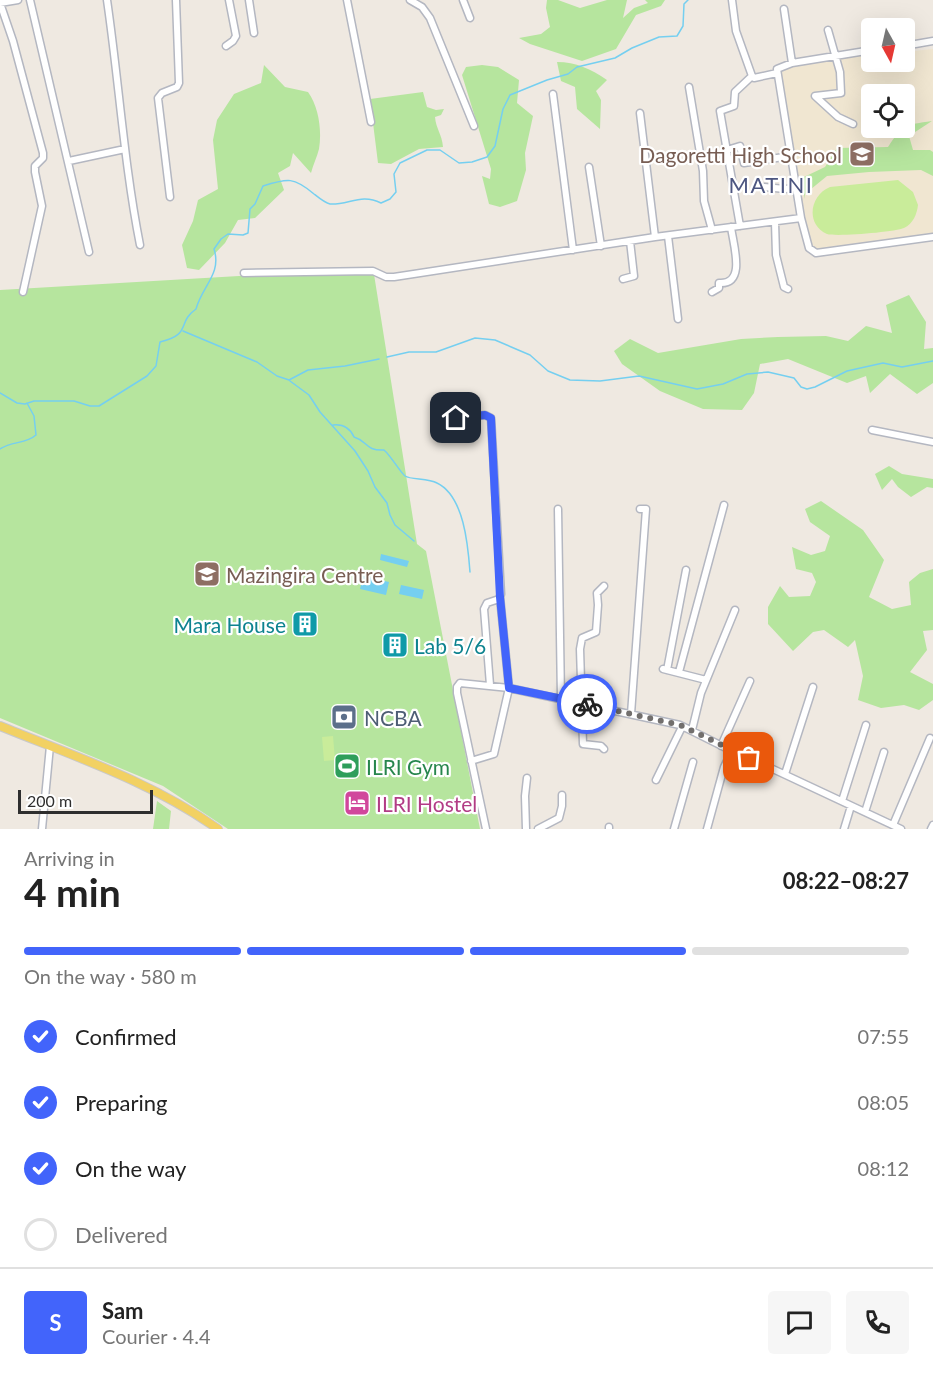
<!DOCTYPE html>
<meta charset="utf-8">
<style>
body{margin:0;font-family:Lato,sans-serif;background:#f6f6f6;color:#222;height:100vh;display:flex;flex-direction:column;font-size:22px;white-space:nowrap}
*{box-sizing:border-box;margin:0}
p{font-size:20px;color:#767676}
.icon{flex:none;width:33px;height:33px;fill:none;stroke:currentColor;stroke-width:2;stroke-linecap:round;stroke-linejoin:round}
.map{position:relative;height:829px;overflow:hidden}
.sheet{display:flex;flex-direction:column;background:#fff;flex:1}
.sheet>*{flex:none}
.needle{width:39px;rotate:172deg}
.fabs{position:absolute;left:861px;top:18px;display:grid;gap:12px}
.fabs a{display:grid;place-items:center;width:54px;height:54px;border-radius:6px;background:#fff;box-shadow:0 6px 24px #0002;font-size:30px}
.scale{position:absolute;left:18px;bottom:15px;width:135px;box-sizing:border-box;padding-left:6px;border:3px solid #2e2e2e;border-top:0;font-size:16px;line-height:21px;white-space:nowrap;color:#2e2e2e;-webkit-text-stroke:4px #fff;paint-order:stroke}
.pin{position:absolute;display:grid;place-items:center;width:51px;height:51px;color:#fff;margin:-26px;border-radius:12px;box-shadow:0 3px 9px #0006}
.courier{position:absolute;display:grid;place-items:center;width:60px;height:60px;margin:-30px;border:4px solid #4264fb;border-radius:50%;background:#fff;color:#222;box-shadow:0 2px 8px #0007}
.head em{font-style:normal;font-weight:700}
.head div{display:flex;flex-direction:column-reverse}
.head{display:flex;align-items:center;justify-content:space-between;height:102px;padding:0 24px}
h1{font-size:39px;font-weight:700;line-height:45px}
.bar{display:grid;grid-template-columns:repeat(4,1fr);gap:9px 6px;align-content:center;height:72px;padding:0 24px}
.bar i{height:8px;border-radius:4px;background:#e0e0e0}
.bar .selected{background:#4264fb}
.bar p{grid-column:span 4}
.line{display:flex;align-items:center;gap:15px;padding:0 24px;border-top:2px solid #e0e0e0}
.line div{flex:1}
.round{display:grid;place-items:center;flex:none;width:63px;height:63px;border-radius:6px;background:#f6f6f6}
ol{padding:0 24px;list-style:none}
li{display:flex;align-items:center;gap:18px;height:66px}
li p{margin-inline-start:auto}
li .icon{padding:6px;border-radius:50%;background:#4264fb;color:#fff;stroke-width:4}
li:last-child{color:#767676}
li i{width:33px;height:33px;border:3px solid #e0e0e0;border-radius:50%}
.map>svg:first-child{display:block}
.education{fill:#f0e6d1;fill-rule:evenodd}
.green{fill:#b6e59e}
.pitch{fill:#c9ec9a}
.water{fill:#75cff0}
.lines{fill:none;stroke-linecap:round;stroke-linejoin:round}
.stream{stroke:#75cff0;stroke-width:1.5}
.minor-casing{stroke:#b4b7c1;stroke-width:9}
.major-casing{stroke:#c9c9c9;stroke-width:10}
.minor{stroke:#fff;stroke-width:6}
.major{stroke:#f2d163;stroke-width:8}
.done{stroke:#726f6d;stroke-width:6;stroke-dasharray:0 10.8}
.route{stroke:#4264fb;stroke-width:8}
.labels{text-anchor:middle;dominant-baseline:central;stroke-width:4.5;stroke-linejoin:round;paint-order:stroke}
.education-label{font-size:21px;fill:#785e54;stroke:#fff;text-anchor:end}
.culture-label{font-size:21px;fill:#0d838f;stroke:#fff;text-anchor:end}
.service-label{font-size:21px;fill:#4e5e75;stroke:#fff;text-anchor:start}
.leisure-label{font-size:21px;fill:#27864d;stroke:#fff;text-anchor:start}
.hotel-label{font-size:21px;fill:#b23c85;stroke:#fff;text-anchor:start}
.neighbourhood-label{font-size:22px;letter-spacing:1.5px;fill:#4d5680;stroke:#fff}
</style>
<div class="map">
<svg width="933" height="829" viewBox="0 0 933 829">
<rect width="100%" height="100%" fill="#efe9e1"/>
<path class="education" d="M933,49V233L813,250L802,217L779,75L786,66L871,53L872,62H904L905,52ZM872,94H904V128H872Z"/>
<path class="green" d="M547,0H558L580,8L607,0H627L623,18L634,8L648,3L645,0H665L661,6L636,15L616,49L582,61L530,44L519,38L541,34L550,27L546,8Z
M557,62C576,62 591,69 607,80L596,91L601,100L600,129L577,109L575,87L561,81Z
M264,65L285,87L308,92C319,107 322,131 319,149C317,157 313,165 311,173L293,153L290,166L278,173L284,190L255,218L238,220L225,243L199,270L187,268L182,245L193,221L198,200L218,189L213,140L217,120L234,94L261,83Z
M482,65L498,67L519,80L517,103L533,116L525,153L526,170L517,201L500,207L489,204L482,176L490,179L491,169L462,75L466,67Z
M423,92L427,107L436,110L444,109L441,115L435,117C436,129 442,134 443,147L419,149L391,164L378,163L370,99Z
M932,121L909,136L913,150H930L933,152V176L921,170L869,172L827,176L805,194L804,199V177L825,167L837,148L888,147C903,124 905,125 932,121Z
M373,268L417,544L426,551L480,829H228L163,786L0,718V290Z
M909,295L926,322L924,349L933,348V383L917,394L890,374L870,393L866,376L847,383L788,359L760,364L754,393L742,410L703,409L660,391L622,364L614,351L630,339L658,353L741,339L778,337L826,336L848,341L866,326L892,333L886,305Z
M889,466L902,474L933,479V488L927,487L911,497L898,487L892,479L882,490L875,474Z
M821,501L863,530L884,560L869,597L892,609L911,605L909,582L920,573L933,569V630L923,631L927,650L910,672L933,684V700L919,710L904,705L881,708L858,700L863,676L855,640L848,647L824,630L813,632L793,651L768,624V607L780,586L789,597L810,596L816,582L812,573L796,569L792,547L811,555L825,551L830,536L810,522L805,509Z
M157,801L171,811L169,829H153Z"/>
<path class="pitch" d="M898,180L913,192L918,205C917,214 913,224 904,228C895,232 836,237 827,234C805,224 810,195 830,187Z
M333,736L335,760L324,761L322,737Z"/>
<path class="water" d="M381,554L409,561L407,567L380,560Z
M363,576L389,582L386,595L360,589Z
M401,585L424,590L422,599L399,594Z"/>
<g class="lines">
<path class="stream" d="M183,331L257,362L277,376L289,380L308,370L345,366L379,359
M387,357L409,352H436L475,338L495,340L530,355L548,371L570,380L600,381L639,376L697,389L723,384L747,374L768,372L794,378L801,387L807,389L815,387L847,371L883,363L902,367L933,361
M290,381L309,395L320,412L355,451L368,471L375,487L387,503L390,515L395,525L414,541
M0,393L17,403L25,404L34,401H74L90,406H99L147,376L156,366L160,342C193,334 176,323 196,309C202,286 222,274 214,249L221,239L228,234L243,235L248,233L250,209L255,204L263,186C288,178 294,177 314,194C319,198 325,203 330,204C349,205 361,193 381,203L390,199L396,192L394,174L400,163L427,150H440L459,163L472,162L487,157L495,146L503,109L510,95L547,80L568,74L577,67L615,58L632,48L659,37L677,36L683,26L684,4L688,0
M333,425C343,424 350,428 354,437C368,441 365,451 384,450C391,456 400,472 405,476C411,480 428,478 437,483C464,496 468,545 470,572
M0,449C12,441 26,444 36,435L34,416L27,403"/>
<defs>
<path id="minor" d="M30,0L89,252
M107,0C119,82 124,164 140,245
M249,0L254,33
M347,0L371,122
M410,0L422,7L430,18L474,126
M463,0L470,18
M732,0L736,31L752,76L754,78L777,73
M0,3L13,41L43,153V158L35,166V172L42,206L23,292
M0,3L18,0
M784,9L792,63
M828,30L840,72L841,93L815,96L838,117L853,124
M226,46L233,41L236,36L229,0
M904,46L933,41
M689,87L703,171L704,201L712,230
M553,94L573,250
M640,113L655,237
M727,150L740,146L744,163L790,156
M69,161L125,149
M589,167L601,246
M764,187L785,189L796,188
M170,197L158,98L162,93L177,87L179,83L176,0
M801,218L809,248L816,253L933,237
M775,222L776,255L784,287L788,289
M740,226L720,111L734,106L735,92L752,76
M668,236L678,319
M244,273L373,271L386,277H394L655,237L801,218L777,69L792,63L872,50
M623,279L634,276L630,241
M712,292L719,288V283C747,285 733,244 731,227
M456,418L485,415L491,418L501,594L499,599L487,603L484,609L490,685
M872,430L933,442
M558,509L561,699
M663,669L706,680
M667,670L686,570
M679,672L724,505
M631,714L646,509H640
M692,730L701,693L735,610
M721,746L750,681
M604,749L601,746L583,744L580,649L582,638L596,632L598,605L597,593L604,586
M471,761L494,754L509,688L500,597
M785,774L813,687
M656,780L682,727
M842,801L866,725
M865,812L884,752
M893,825L930,738
M42,829L50,746
M486,829L457,693V687L460,683L509,688L680,725L732,751L775,770L901,829
M526,829L525,796L527,778
M538,829L559,818L562,806V795
M609,829V827
M674,829L693,762
M707,829L724,767L732,751
M844,829L851,806
M931,829L933,825"/>
<path id="major" d="M0,726C76,757 150,781 218,829"/>
</defs>
<use href="#minor" class="minor-casing"/>
<use href="#major" class="major-casing"/>
<use href="#minor" class="minor"/>
<use href="#major" class="major"/>
</g>
<g class="lines">
<path class="done" d="M587,704L680,725L749,758"/>
<path class="route" d="M456,418L485,415L491,418L500,597L509,688L587,704"/>
</g>
<defs>
<symbol id="school-square" viewBox="-11 -11 22 22"><rect x="-9" y="-9" width="18" height="18" rx="4" fill="#8d6e63" stroke="#fff"/><path d="M0-5L7-2L0 1L-7-2ZM-4 1L0 2.5L4 1V4Q0 6-4 4Z" fill="#fff"/></symbol>
<symbol id="university-square" viewBox="-11 -11 22 22"><rect x="-9" y="-9" width="18" height="18" rx="4" fill="#8d6e63" stroke="#fff"/><path d="M0-5L7-2L0 1L-7-2ZM-4 1L0 2.5L4 1V4Q0 6-4 4Z" fill="#fff"/></symbol>
<symbol id="building-square" viewBox="-11 -11 22 22"><rect x="-9" y="-9" width="18" height="18" rx="4" fill="#0f9aa8" stroke="#fff"/><path d="M-4-6H4V6H1V3H-1V6H-4ZM-2.5-4.3h1.7v1.8h-1.7ZM.8-4.3h1.7v1.8H.8ZM-2.5-1h1.7V.8h-1.7ZM.8-1h1.7V.8H.8Z" fill="#fff"/></symbol>
<symbol id="bank-square" viewBox="-11 -11 22 22"><rect x="-9" y="-9" width="18" height="18" rx="4" fill="#5c6f8a" stroke="#fff"/><path d="M-6-4H6V4H-6ZM0-2.3a2.3 2.3 0 1 0 0 4.6a2.3 2.3 0 1 0 0-4.6Z" fill="#fff"/></symbol>
<symbol id="stadium-square" viewBox="-11 -11 22 22"><rect x="-9" y="-9" width="18" height="18" rx="4" fill="#2e9e5b" stroke="#fff"/><path d="M0-5a6.5 5 0 1 0 0 10a6.5 5 0 1 0 0-10ZM-3.5-1.8h7v3.6h-7Z" fill="#fff"/></symbol>
<symbol id="hotel-square" viewBox="-11 -11 22 22"><rect x="-9" y="-9" width="18" height="18" rx="4" fill="#d1479c" stroke="#fff"/><path d="M-6-4.5h1.5V1H6V5H4.5V3h-9V5H-6ZM-4 0a1.8 1.8 0 1 1 3.6 0ZM.5 0V-2.5h3Q6-2.5 6 0Z" fill="#fff"/></symbol>
</defs>
<g fill-rule="evenodd">
<use href="#school-square" x="847" y="139" width="30" height="30"/>
<use href="#university-square" x="192" y="559" width="30" height="30"/>
<use href="#building-square" x="290" y="609" width="30" height="30"/>
<use href="#building-square" x="380" y="630" width="30" height="30"/>
<use href="#bank-square" x="329" y="702" width="30" height="30"/>
<use href="#stadium-square" x="332" y="751" width="30" height="30"/>
<use href="#hotel-square" x="342" y="788" width="30" height="30"/>
</g>
<g class="labels">
<g class="education-label">
<text x="842" y="154">Dagoretti High School</text>
<text x="226" y="574" text-anchor="start">Mazingira Centre</text>
</g>
<g class="culture-label">
<text x="286" y="624">Mara House</text>
<text x="414" y="645" text-anchor="start">Lab 5/6</text>
</g>
<g class="service-label">
<text x="364" y="717">NCBA</text>
</g>
<g class="leisure-label">
<text x="366" y="766">ILRI Gym</text>
</g>
<g class="hotel-label">
<text x="376" y="803">ILRI Hostel</text>
</g>
<g class="neighbourhood-label">
<text x="771" y="184">MATINI</text>
</g>
</g>
</svg>
<div class="fabs">
<a><svg class="needle" viewBox="-14 -14 28 28"><path d="M0-13l5 13h-10z" fill="#e53935"/><path d="M0 13l5-13h-10z" fill="#767676"/></svg></a>
<a><svg class="icon" aria-label="locate" viewBox="0 0 24 24"><circle cx="12" cy="12" r="6"/><path d="M12 2v4M12 18v4M2 12h4M18 12h4"/></svg></a>
</div>
<div class="scale">200 m</div>
<div class="pin" style="left:749px;top:758px;background:#ea580c"><svg class="icon" aria-label="bag" viewBox="0 0 24 24"><path d="M5 8h14l-1 12H6zM9 8a3 3 0 0 1 6 0"/></svg></div>
<div class="pin" style="left:456px;top:418px;background:#1f2937"><svg class="icon" aria-label="home" viewBox="0 0 24 24"><path d="M3 11l9-7 9 7M6 9v11h12V9"/></svg></div>
<div class="courier" style="left:587px;top:704px"><svg class="icon" aria-label="bike" viewBox="0 0 24 24"><circle cx="6" cy="16" r="4"/><circle cx="18" cy="16" r="4"/><path d="M6 16l4-8h5l3 8M10 8l3 8H6M13 5h3"/></svg></div>
</div>
<section class="sheet">
<div class="head"><div><h1>4 min</h1><p>Arriving in</p></div><em>08:22–08:27</em></div>
<div class="bar"><i class="selected"></i><i class="selected"></i><i class="selected"></i><i></i><p>On the way · 580 m</p></div>
<ol>
<li><svg class="icon" aria-label="check" viewBox="0 0 24 24"><path d="M5 12l5 5 9-10"/></svg>Confirmed<p>07:55</p></li>
<li><svg class="icon" aria-label="check" viewBox="0 0 24 24"><path d="M5 12l5 5 9-10"/></svg>Preparing<p>08:05</p></li>
<li><svg class="icon" aria-label="check" viewBox="0 0 24 24"><path d="M5 12l5 5 9-10"/></svg>On the way<p>08:12</p></li>
<li><i></i>Delivered</li>
</ol>
<div class="line" style="height:108px"><b class="round" style="background:#4264fb;color:#fff">S</b><div><b>Sam</b><p>Courier · 4.4</p></div><a class="round"><svg class="icon" aria-label="chat" viewBox="0 0 24 24"><path d="M4 5h16v11H9l-5 4z"/></svg></a><a class="round"><svg class="icon" aria-label="phone" viewBox="0 0 24 24"><path d="M5 4h4l2 5-3 2q2 4 5 5l2-3 5 2v4C11 20 4 13 5 4z"/></svg></a></div>
</section>
